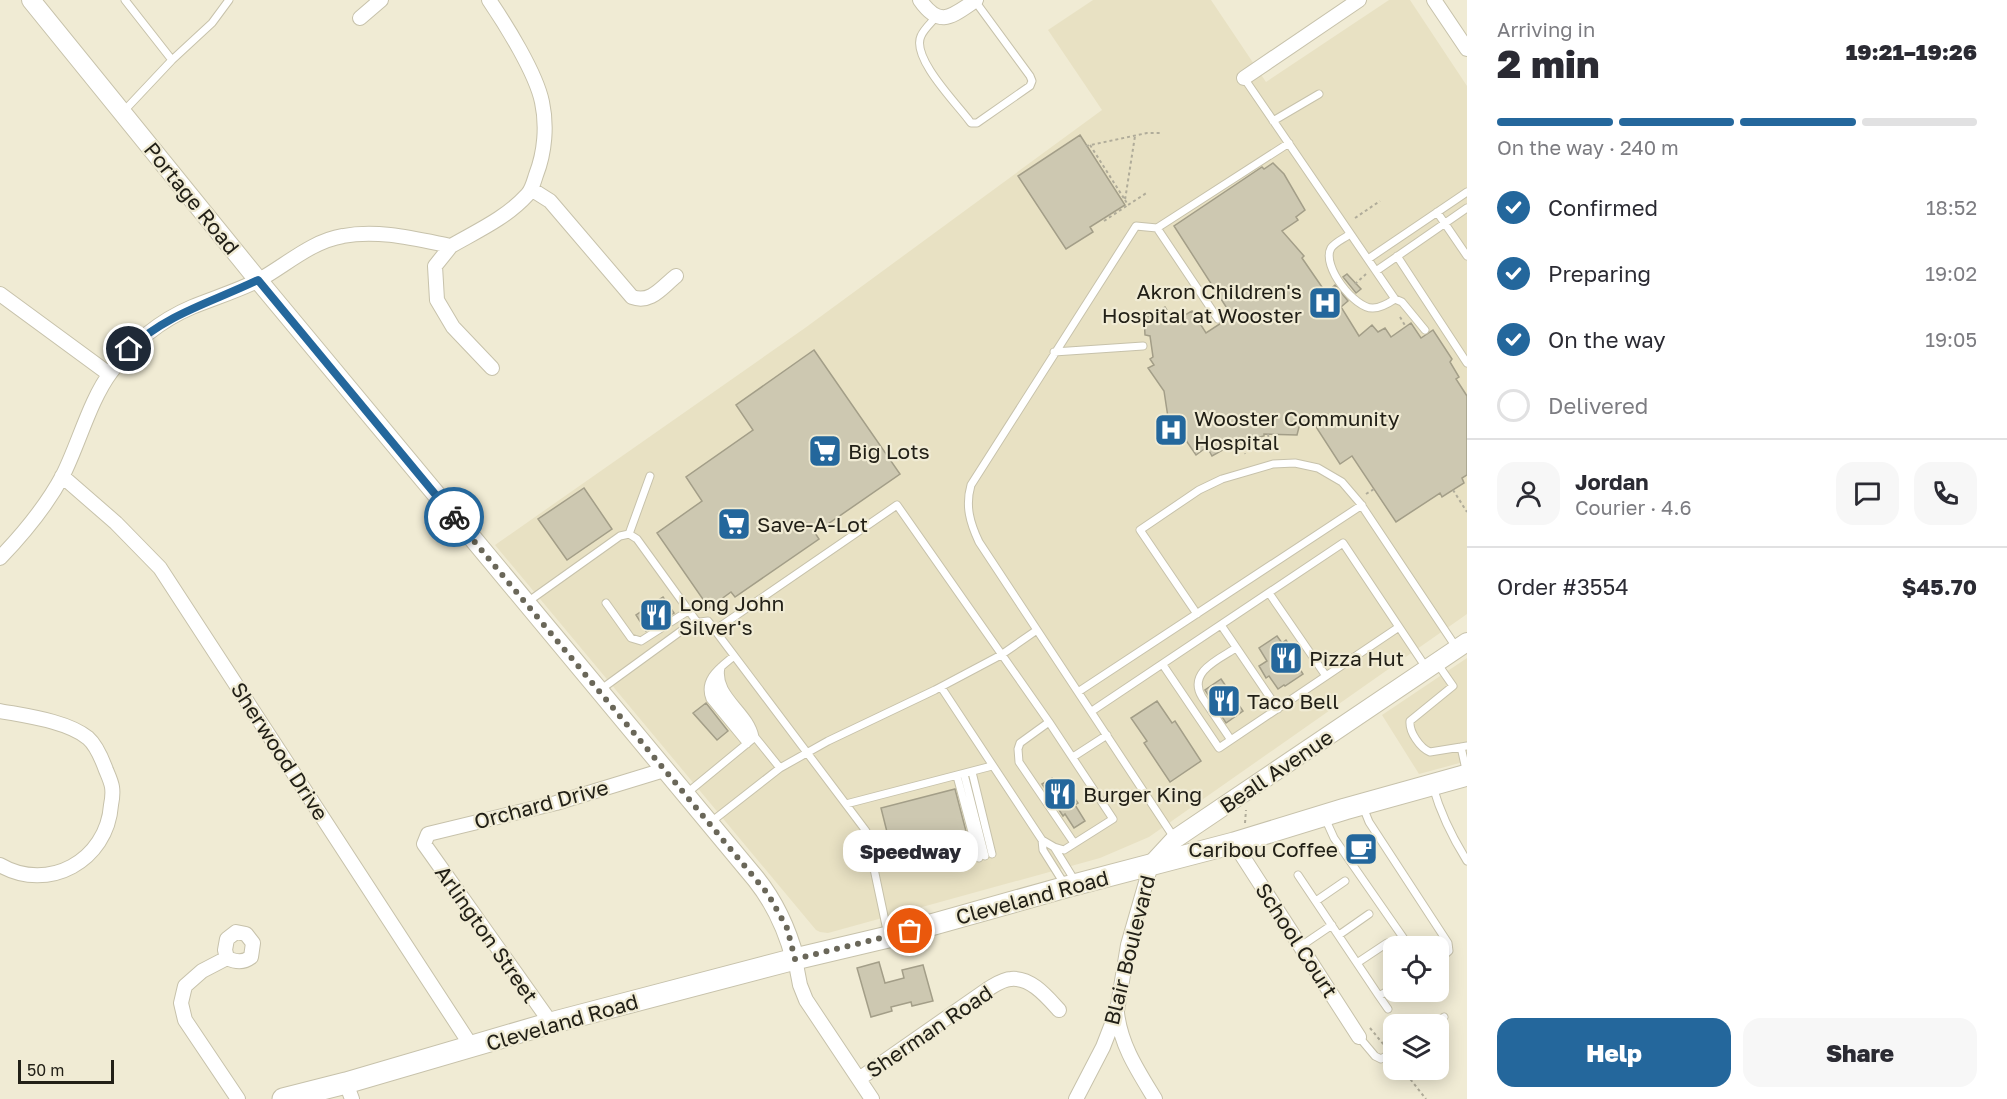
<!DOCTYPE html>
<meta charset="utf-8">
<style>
body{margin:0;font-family:"Golos Text",sans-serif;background:#f7f7f7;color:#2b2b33;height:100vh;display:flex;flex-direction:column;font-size:22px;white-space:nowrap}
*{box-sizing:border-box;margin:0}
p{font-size:20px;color:#7c7c81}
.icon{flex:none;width:33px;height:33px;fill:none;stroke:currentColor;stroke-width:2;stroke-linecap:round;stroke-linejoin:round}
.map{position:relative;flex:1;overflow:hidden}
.drawer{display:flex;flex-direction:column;background:#fff;width:540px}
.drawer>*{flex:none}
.tools{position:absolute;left:1383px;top:936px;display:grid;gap:12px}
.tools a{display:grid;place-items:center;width:66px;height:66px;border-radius:12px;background:#fff;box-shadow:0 3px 15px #0003;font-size:30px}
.scale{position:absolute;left:18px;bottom:15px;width:96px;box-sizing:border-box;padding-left:6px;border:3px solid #222017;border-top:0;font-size:16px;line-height:21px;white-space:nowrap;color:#222017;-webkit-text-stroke:4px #f0ebd4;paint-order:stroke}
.pin{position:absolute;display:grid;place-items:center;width:51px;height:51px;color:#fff;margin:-26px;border:3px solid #fff;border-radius:50%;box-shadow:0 2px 6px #0007}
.courier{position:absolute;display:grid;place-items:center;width:60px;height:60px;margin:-30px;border:4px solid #24679c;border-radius:50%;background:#fff;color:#222;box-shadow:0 2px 8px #0007}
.bubble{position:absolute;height:42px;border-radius:18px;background:#fff;box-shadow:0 3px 15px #0003;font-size:20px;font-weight:800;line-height:42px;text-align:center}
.head em{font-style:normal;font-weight:800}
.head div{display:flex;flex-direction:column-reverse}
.head{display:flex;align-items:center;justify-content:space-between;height:102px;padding:0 30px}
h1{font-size:39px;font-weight:800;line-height:45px}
.bar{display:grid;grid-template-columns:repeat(4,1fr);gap:9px 6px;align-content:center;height:72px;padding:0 30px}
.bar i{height:8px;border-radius:4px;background:#e1e1e2}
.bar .active{background:#24679c}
.bar p{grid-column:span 4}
.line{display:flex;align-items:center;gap:15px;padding:0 30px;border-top:2px solid #e1e1e2}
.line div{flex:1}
.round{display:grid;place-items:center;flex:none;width:63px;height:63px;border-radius:18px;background:#f7f7f7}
ol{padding:0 30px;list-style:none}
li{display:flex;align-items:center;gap:18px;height:66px}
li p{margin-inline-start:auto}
li .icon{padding:6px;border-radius:50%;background:#24679c;color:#fff;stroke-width:4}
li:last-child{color:#7c7c81}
li i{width:33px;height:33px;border:3px solid #e1e1e2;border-radius:50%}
.primary-button{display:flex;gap:12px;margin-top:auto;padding:12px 30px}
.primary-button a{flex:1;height:69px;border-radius:18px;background:#24679c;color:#fff;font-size:24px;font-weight:800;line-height:69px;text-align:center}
.primary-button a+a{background:#f7f7f7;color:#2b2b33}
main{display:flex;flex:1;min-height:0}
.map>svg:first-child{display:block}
.built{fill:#e8e1c3}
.building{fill:#cdc8b1;stroke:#a39e88;stroke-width:1.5}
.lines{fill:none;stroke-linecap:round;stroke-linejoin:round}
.lane-casing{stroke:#c7c2ab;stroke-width:9}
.street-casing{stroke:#c7c2ab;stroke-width:16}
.secondary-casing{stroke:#c7c2ab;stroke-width:20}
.primary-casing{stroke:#c7c2ab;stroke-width:23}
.path{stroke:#b0ac9a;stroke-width:2;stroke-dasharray:3 3;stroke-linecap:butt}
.lane{stroke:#fff;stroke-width:7}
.street{stroke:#fff;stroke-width:14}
.secondary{stroke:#fff;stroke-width:18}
.primary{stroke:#fff;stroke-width:21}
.done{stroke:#6a6759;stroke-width:6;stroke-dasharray:0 10.8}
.route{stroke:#24679c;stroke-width:8}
.labels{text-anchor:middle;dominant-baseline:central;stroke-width:4.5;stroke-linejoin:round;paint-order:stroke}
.street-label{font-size:21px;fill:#222017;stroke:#f0ebd4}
.poi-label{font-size:21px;fill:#222017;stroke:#f0ebd4;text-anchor:start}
</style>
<main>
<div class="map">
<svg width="1467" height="1099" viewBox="0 0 1467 1099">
<rect width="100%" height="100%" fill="#f0ebd4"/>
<path class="built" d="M1093,0H1211L1266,82L1389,0H1410L1467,86V614L1149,837L1100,858L828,933L820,932L816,930L495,545L805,328L1102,110L1048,30Z
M1467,658V761L1419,774L1382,715Z"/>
<path class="building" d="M1080,135L1125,205L1090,227L1093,232L1066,249L1018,176Z
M1273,163L1284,174L1305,210L1296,217L1298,220L1282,231L1304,256L1302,258L1324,290L1326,289L1328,291L1335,285L1348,301L1341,307L1359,336L1372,325L1378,332L1385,328L1391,337L1411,323L1421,338L1433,330L1452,359L1450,362L1459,377L1456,379L1467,396V475L1462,478L1464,483L1442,497L1440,493L1396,522L1352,456L1340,464L1311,419L1299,427L1297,435L1264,434V436L1235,443L1212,456L1207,447L1196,455L1183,436L1171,437L1164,391L1148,368L1154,365L1150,359L1153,357L1150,336L1145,335L1144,317L1151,316L1165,307L1174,321L1192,311L1206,333L1232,316L1174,226L1262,167L1264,169Z
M1347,274L1361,289L1356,293L1343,277Z
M814,350L900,474L815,533L819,539L735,597L731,592L709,608L657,533L702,501L686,477L753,430L736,405Z
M584,488L612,529L567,560L538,519Z
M663,597L674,613L646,631L636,615Z
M1277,636L1282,643L1286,640L1296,655L1293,658L1303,674L1285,686L1284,685L1278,689L1269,676L1266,678L1259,666L1267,661L1259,648Z
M1221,679L1243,711L1226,723L1205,690Z
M1157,701L1172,723L1175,721L1201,761L1170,782L1144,743L1147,741L1131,718Z
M706,703L728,731L717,740L693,713Z
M1052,778L1055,783L1061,779L1078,803L1075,805L1085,821L1074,828L1065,814L1063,816L1042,784Z
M955,789L968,839L903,856L894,853L891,848L881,808Z
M879,962L885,983L904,978L902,970L923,965L933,1001L912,1006L911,1002L891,1007L892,1011L871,1017L857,968Z"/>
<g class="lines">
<defs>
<path id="lane" d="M125,0L172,60
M936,17C931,23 924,29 921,36C911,57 955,102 968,119L971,123H977L1030,86L1032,81L1030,76L975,1
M1244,78L1395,299L1402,302L1425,330
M123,112L172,60L212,23L229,0
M1273,121L1319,94
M1437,212L1467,256
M1157,228L1218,319
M1350,234C1345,238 1335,242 1331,248C1321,266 1355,309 1373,308C1381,308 1389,303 1395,299
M1397,256L1467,363
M1368,259L1467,192
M1376,271L1467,208
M1054,352L1143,346
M629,534L650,476
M1269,593L1326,676
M526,603L620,536L629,534L637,539L697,622
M606,603L631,638L641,641L688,611
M1197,614L1140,530L1199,490L1222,479L1273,464L1295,463L1318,468L1342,482L1360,503L1456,647
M1221,625L1278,709
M715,630L897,505L1049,722L1113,819L1064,850L1054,847
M734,656C721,667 702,679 710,699L747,744
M1437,663L1453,686L1410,721C1409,732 1420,748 1430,752L1461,747
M1163,665L1219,748L1399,627
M721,667C715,696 750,710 755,737
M717,675L716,684L719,692L753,735
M712,681L714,695L751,740
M941,687L1042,840L1054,847L1075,881
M600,690L692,623L708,621L866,831L888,935
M1078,692L1362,505
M1092,711L1343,543L1427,669
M1049,722L1020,743L1018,749L1019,762L1074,843
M1231,740L1202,697C1187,672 1219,659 1236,648
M1467,746L1461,747L1467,774
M1073,757L1107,735
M972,772L992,854
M964,774L985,856
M957,776L979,858
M1433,787C1441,815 1452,837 1467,861
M687,793L755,737L780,768
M846,804L992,766
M1363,807L1369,822L1448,943L1449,951L1438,961
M1325,818L1334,838L1409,946
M711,822L780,768L828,741L935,690L1001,655L1037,630
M1175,839L979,542C970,523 965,506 971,485L1136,226L1157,228L1289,143
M1042,840L1043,850L1065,885
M1298,875L1379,996L1394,987
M1316,901L1345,881
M1339,935L1369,914
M1301,946L1332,925
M1357,963L1387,943
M1379,996L1388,1009
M1433,1024L1444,1017
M1359,1037L1375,1056L1381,1059L1394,1051"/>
<path id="street" d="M920,0C940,29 952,16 976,0
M1434,0L1467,49
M360,18L381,0
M1244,78L1359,0
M531,189L550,201L632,297C651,304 662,287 676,276
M451,246L435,266L437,300L453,327L492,368
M0,294L109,374
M62,476L116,523L160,568L472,1047
M0,558C24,533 47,505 63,475C79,443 90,400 111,372C132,344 159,321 192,307C214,298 237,291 259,280C286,265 312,241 343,236C378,229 416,239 451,246C477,231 506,218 527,195C532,190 534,181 536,175C545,152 547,125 542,102C536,73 506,25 489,0
M0,711C26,716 67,721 88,738C96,745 102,759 106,770C108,775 111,781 112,787C113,793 112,800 111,805C107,861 48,893 0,865
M1234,843L1359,1037
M236,932L246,934L253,943L251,957C243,963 236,962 227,958L225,950L227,939Z
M227,958L202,971L185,986L181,1003L185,1020L238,1099
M795,959L800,985L806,1000L872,1099
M1117,1013C1121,1046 1138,1071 1155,1099
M551,1023L424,844L428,834L556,803L664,770
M859,1079L988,989C995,985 1003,979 1011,979C1031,977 1047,997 1059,1010
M346,1083L352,1099
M1076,1099L1103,1047L1117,1011L1128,945L1151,865"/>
<path id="secondary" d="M31,0L258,280L756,879C776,904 787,929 795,959
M1151,865L1175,839L1467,642"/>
<path id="primary" d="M283,1099L346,1083L551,1023L795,959L888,937L1066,887L1234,843L1345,809L1467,775"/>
</defs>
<use href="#lane" class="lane-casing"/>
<use href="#street" class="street-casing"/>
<use href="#secondary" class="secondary-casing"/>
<use href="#primary" class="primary-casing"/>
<path class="path" d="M1090,145L1125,200L1135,136
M1086,146L1147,133H1162
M1125,200L1128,205L1148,192
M1355,218L1380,201
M1104,221L1128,205
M1355,284L1366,274
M1400,317L1406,327
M1268,434L1270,448
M1241,442L1245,454
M1453,490L1467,512
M1366,494L1374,489
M1245,823L1246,810
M1370,1028L1384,1045
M1403,1070L1426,1099"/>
<use href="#lane" class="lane"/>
<use href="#street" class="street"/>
<use href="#secondary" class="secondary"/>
<use href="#primary" class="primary"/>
</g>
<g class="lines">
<path class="done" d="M454,517L768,894L787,928L795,959L910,931"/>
<path class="route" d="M129,349C169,313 210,303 258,280L454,517"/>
</g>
<defs>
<symbol id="hospital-square" viewBox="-11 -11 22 22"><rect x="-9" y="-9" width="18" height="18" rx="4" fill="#24679c" stroke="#f0ebd4"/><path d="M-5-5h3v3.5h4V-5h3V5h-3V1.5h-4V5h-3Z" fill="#fff"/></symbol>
<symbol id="supermarket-square" viewBox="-11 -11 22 22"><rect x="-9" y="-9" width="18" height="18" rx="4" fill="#24679c" stroke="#f0ebd4"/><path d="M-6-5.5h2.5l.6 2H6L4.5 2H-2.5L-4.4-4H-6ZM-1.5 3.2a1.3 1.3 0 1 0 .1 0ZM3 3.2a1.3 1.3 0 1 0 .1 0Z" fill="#fff"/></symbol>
<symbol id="restaurant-square" viewBox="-11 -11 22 22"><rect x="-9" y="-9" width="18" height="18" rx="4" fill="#24679c" stroke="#f0ebd4"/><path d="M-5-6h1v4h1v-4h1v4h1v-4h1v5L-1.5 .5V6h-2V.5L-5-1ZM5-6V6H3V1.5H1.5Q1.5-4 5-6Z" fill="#fff"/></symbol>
<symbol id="cafe-square" viewBox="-11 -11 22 22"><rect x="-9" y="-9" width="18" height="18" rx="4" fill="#24679c" stroke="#f0ebd4"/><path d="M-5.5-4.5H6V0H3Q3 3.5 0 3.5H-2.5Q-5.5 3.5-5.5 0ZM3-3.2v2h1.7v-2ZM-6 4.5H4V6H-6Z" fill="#fff"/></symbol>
</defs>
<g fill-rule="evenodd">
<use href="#hospital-square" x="1306" y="284" width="38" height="38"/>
<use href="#hospital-square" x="1152" y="411" width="38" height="38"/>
<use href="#supermarket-square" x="806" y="432" width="38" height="38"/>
<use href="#supermarket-square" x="715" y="505" width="38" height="38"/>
<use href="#restaurant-square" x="637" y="596" width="38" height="38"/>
<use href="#restaurant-square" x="1267" y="639" width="38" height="38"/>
<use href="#restaurant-square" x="1205" y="682" width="38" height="38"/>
<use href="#restaurant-square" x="1041" y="775" width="38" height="38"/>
<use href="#cafe-square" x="1342" y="830" width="38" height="38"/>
</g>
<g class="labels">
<g class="street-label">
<text transform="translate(192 198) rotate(51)">Portage Road</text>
<text transform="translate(280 751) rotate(57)">Sherwood Drive</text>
<text transform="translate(1276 771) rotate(-34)">Beall Avenue</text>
<text transform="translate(541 804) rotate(-15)">Orchard Drive</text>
<text transform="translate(1032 897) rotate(-15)">Cleveland Road</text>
<text transform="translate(487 934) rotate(55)">Arlington Street</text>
<text transform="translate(1297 940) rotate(57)">School Court</text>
<text transform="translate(1129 950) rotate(-76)">Blair Boulevard</text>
<text transform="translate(562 1022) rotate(-16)">Cleveland Road</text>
<text transform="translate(929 1031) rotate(-34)">Sherman Road</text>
</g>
<g class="poi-label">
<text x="1302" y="291" text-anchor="end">Akron Children's<tspan x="1302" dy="24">Hospital at Wooster</tspan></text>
<text x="1194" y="418">Wooster Community<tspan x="1194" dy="24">Hospital</tspan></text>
<text x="848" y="451">Big Lots</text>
<text x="757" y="524">Save-A-Lot</text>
<text x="679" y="603">Long John<tspan x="679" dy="24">Silver's</tspan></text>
<text x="1309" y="658">Pizza Hut</text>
<text x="1247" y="701">Taco Bell</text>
<text x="1083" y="794">Burger King</text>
<text x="1338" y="849" text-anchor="end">Caribou Coffee</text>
</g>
</g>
</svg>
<div class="tools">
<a><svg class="icon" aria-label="locate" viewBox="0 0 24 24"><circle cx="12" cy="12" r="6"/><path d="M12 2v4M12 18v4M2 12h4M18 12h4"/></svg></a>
<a><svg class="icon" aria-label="layers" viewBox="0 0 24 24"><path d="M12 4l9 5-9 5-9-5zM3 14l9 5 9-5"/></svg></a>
</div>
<div class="scale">50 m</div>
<div class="pin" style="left:910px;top:931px;background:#ea580c"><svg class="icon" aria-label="bag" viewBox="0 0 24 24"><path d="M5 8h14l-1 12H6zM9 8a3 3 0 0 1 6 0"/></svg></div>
<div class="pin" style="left:129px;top:349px;background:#1f2937"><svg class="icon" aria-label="home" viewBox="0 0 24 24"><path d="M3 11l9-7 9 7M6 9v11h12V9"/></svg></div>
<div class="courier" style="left:454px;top:517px"><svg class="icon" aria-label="bike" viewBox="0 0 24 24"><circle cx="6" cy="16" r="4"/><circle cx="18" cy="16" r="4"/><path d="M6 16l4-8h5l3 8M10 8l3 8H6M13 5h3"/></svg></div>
<div class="bubble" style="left:843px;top:830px;width:135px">Speedway</div>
</div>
<section class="drawer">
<div class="head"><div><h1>2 min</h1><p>Arriving in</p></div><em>19:21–19:26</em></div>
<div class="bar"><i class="active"></i><i class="active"></i><i class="active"></i><i></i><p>On the way · 240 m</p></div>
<ol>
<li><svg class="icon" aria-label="check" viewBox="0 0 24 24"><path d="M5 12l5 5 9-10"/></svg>Confirmed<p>18:52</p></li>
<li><svg class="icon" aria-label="check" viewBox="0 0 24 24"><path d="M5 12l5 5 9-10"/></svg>Preparing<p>19:02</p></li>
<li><svg class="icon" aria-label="check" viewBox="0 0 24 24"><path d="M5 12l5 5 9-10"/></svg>On the way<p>19:05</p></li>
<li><i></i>Delivered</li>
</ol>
<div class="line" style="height:108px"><a class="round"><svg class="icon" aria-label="person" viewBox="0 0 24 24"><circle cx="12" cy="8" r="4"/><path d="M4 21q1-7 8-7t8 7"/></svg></a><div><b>Jordan</b><p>Courier · 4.6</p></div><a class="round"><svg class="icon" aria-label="chat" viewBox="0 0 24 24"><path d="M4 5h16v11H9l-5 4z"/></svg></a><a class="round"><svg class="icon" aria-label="phone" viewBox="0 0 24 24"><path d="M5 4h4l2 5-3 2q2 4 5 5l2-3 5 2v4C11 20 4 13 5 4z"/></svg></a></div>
<div class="line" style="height:78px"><div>Order #3554</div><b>$45.70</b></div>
<div class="primary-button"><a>Help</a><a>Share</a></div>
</section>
</main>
